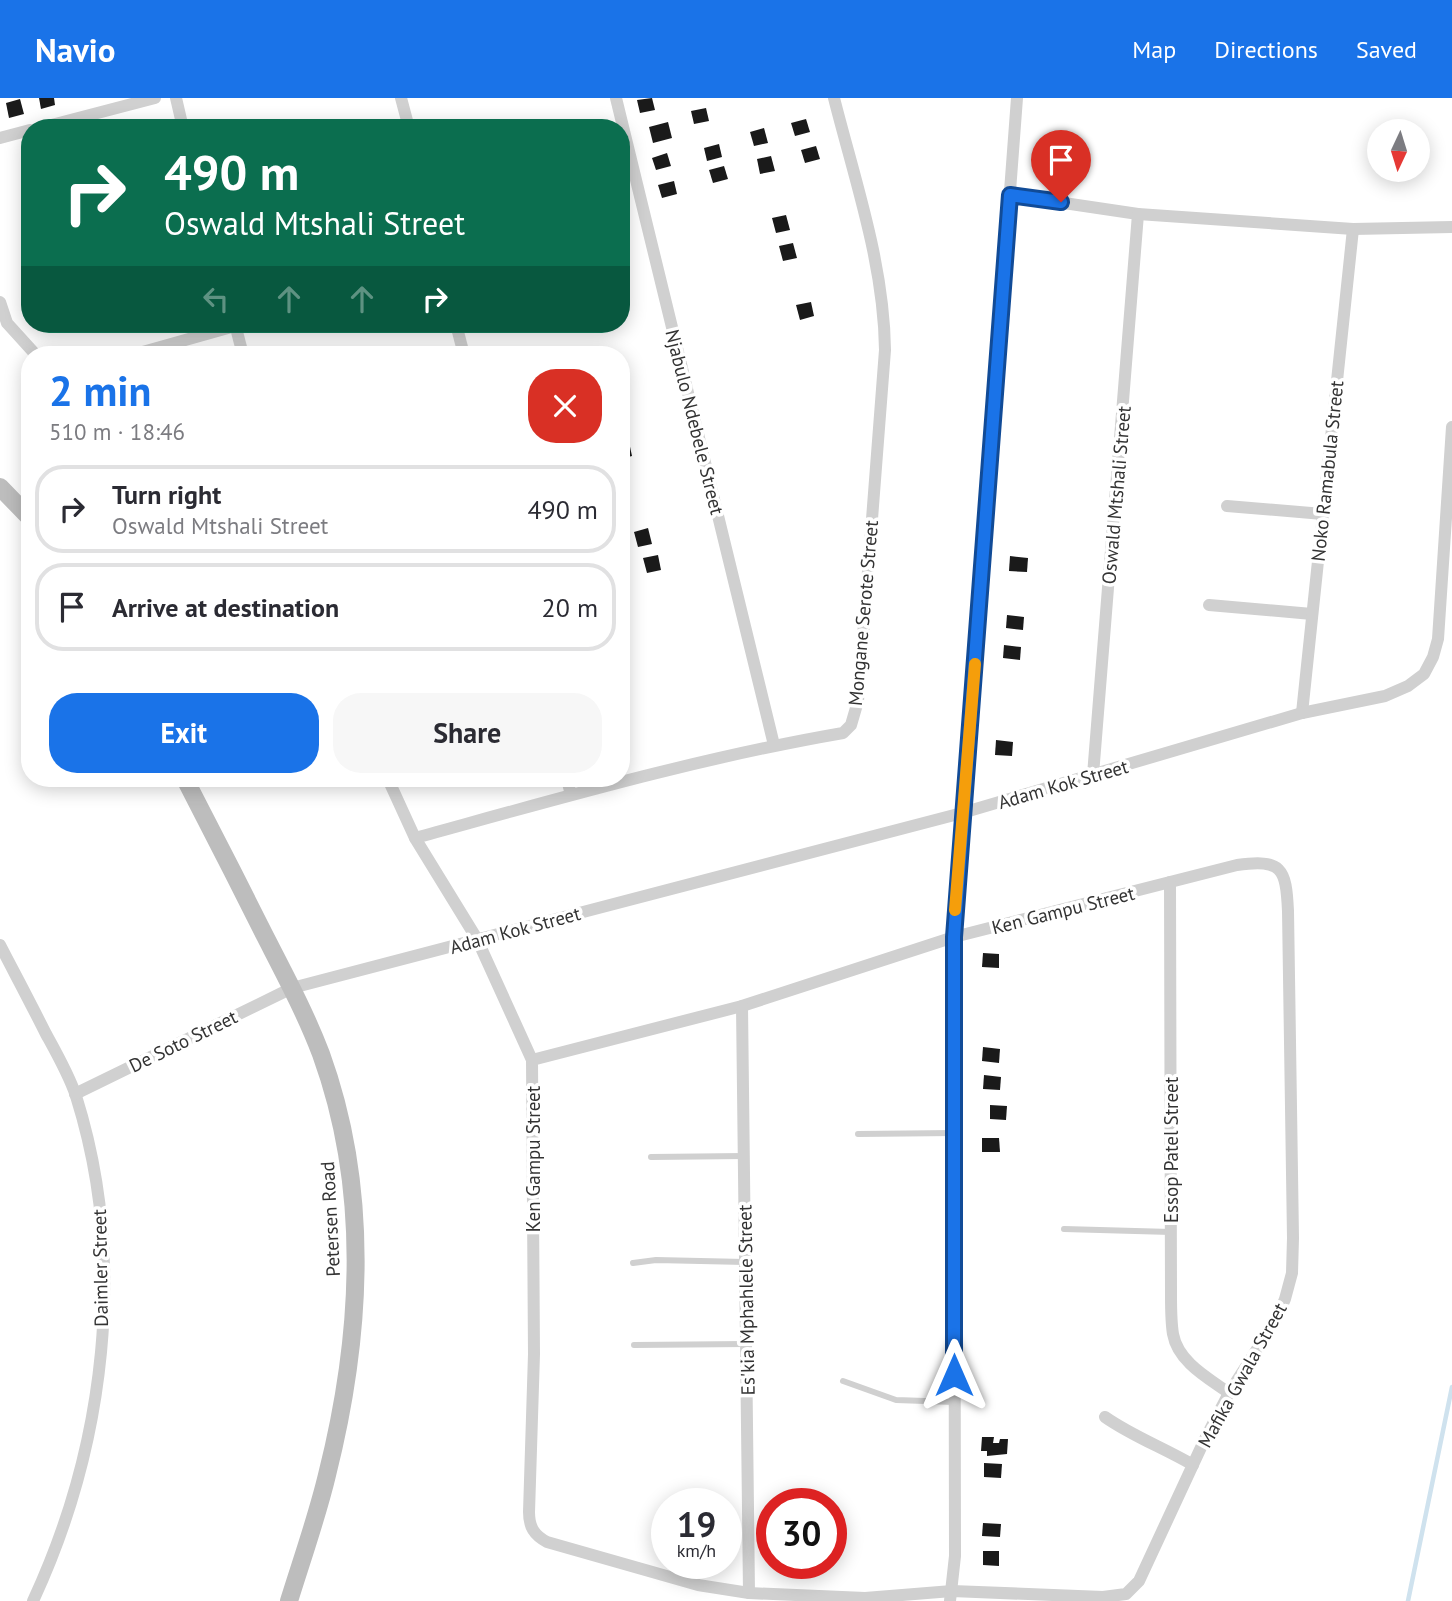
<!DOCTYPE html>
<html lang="en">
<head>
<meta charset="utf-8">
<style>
  body { margin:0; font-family:"PT Sans",sans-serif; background:#f7f7f7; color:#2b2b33; height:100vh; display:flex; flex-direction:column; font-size:26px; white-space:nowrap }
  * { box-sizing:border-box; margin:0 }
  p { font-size:23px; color:#7c7c81 }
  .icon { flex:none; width:38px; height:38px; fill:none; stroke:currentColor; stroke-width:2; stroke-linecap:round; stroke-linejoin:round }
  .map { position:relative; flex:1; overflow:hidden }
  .side { position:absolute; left:21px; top:248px; width:609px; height:441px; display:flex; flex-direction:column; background:#fff; border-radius:28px; box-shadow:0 4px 18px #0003 }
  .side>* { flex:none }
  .hud { position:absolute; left:21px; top:21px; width:609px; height:214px; border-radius:28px; box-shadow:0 4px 18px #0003; background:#0b6e4f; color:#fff; overflow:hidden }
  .needle { width:46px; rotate:184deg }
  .tools { position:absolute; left:1367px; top:21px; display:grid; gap:14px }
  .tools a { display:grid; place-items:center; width:63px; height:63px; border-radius:50%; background:#fff; box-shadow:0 4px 18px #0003; font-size:35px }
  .speed { position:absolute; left:651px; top:1390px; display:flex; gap:14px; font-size:35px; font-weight:700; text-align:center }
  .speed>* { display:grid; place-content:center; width:91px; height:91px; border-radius:50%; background:#fff; box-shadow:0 4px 18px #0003; line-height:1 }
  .speed small { font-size:18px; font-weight:400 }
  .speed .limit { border:10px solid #d22; background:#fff; color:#111 }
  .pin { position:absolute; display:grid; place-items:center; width:60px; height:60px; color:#fff; margin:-72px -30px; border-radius:50% 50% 50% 0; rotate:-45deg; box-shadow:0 0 7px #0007 }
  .pin .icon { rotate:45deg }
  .me { position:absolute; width:77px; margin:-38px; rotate:0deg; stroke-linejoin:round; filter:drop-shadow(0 0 5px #0008) }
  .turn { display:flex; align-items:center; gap:24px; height:147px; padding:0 28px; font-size:32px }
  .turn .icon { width:91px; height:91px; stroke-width:2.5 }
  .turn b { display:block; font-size:49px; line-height:60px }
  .lanes { display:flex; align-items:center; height:66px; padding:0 28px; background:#0003; justify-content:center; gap:35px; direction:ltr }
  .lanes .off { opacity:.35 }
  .round { display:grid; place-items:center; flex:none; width:74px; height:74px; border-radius:28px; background:#f7f7f7 }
  .headline { display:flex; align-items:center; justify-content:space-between; height:119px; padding:0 28px }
  h1 { font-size:42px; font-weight:800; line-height:52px; color:#1a73e8 }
  .action { display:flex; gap:14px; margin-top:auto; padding:14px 28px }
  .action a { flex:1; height:80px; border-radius:28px; background:#1a73e8; color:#fff; font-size:28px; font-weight:800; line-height:80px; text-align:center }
  .action a+a { background:#f7f7f7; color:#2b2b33 }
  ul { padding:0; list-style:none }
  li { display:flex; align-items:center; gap:21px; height:88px; margin:0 14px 10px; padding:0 14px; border:4px solid #e1e1e2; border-radius:28px }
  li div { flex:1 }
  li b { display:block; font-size:26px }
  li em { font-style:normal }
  header { display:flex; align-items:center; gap:42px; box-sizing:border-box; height:98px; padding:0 35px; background:#1a73e8; color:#fff }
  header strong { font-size:33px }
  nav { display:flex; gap:38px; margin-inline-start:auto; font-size:24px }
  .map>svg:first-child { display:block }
</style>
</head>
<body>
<header>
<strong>Navio</strong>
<nav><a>Map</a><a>Directions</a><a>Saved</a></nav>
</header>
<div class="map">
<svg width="1452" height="1503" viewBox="0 0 1452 1503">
  <rect width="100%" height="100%" fill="#fff"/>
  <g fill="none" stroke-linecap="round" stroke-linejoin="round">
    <path stroke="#cfe2ee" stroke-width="4.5" d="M1408 1503 1452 1289"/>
  </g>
  <g fill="#1a1a1a">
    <path d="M39 0H54L55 7 41 11Z"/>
    <path d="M652 0 655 12 640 15 637 2Z"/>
    <path d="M20 1 24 16 9 20 6 5Z"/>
    <path d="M706 10 709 23 694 26 691 13Z"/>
    <path d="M806 21 810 34 795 38 791 25Z"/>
    <path d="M668 24 672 40 653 45 649 29Z"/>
    <path d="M764 30 768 45 754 48 750 34Z"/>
    <path d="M719 46 722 59 707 63 704 50Z"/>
    <path d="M816 48 820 61 805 65 801 52Z"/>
    <path d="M667 55 671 68 656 72 652 60Z"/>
    <path d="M771 58 775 73 760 76 757 61Z"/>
    <path d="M724 68 728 81 713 85 709 72Z"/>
    <path d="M674 83 677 96 662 100 658 87Z"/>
    <path d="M786 117 790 132 776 135 772 120Z"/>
    <path d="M793 145 797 160 783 163 779 148Z"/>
    <path d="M811 204 814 218 800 222 796 207Z"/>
    <path d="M629 344 632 358 621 361V345Z"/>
    <path d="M648 430 652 446 638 449 634 434Z"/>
    <path d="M658 457 661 472 647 475 643 460Z"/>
    <path d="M1010 458 1028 460 1027 474 1009 473Z"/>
    <path d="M1007 517 1024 519 1023 532 1006 530Z"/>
    <path d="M1004 547 1021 549 1020 562 1003 560Z"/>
    <path d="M996 642 1013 644 1012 658 995 657Z"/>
    <path d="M983 855 999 856V870L982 869Z"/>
    <path d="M983 949 1000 951 999 965 982 963Z"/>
    <path d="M984 977 1001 979 1000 992 983 991Z"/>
    <path d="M990 1007 1007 1008 1006 1022 990 1021Z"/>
    <path d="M982 1040H999L1000 1054H982Z"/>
    <path d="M982 1339H994L993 1345H999L1000 1341H1008L1007 1356 987 1358V1353H981Z"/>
    <path d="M984 1365 1002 1366 1001 1380 984 1379Z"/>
    <path d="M983 1425 1001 1426 1000 1439 982 1438Z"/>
    <path d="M983 1453H999V1468L983 1467Z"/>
  </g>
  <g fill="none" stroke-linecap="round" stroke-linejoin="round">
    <g stroke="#d0d0d0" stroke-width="6">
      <path d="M858 1036 954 1035"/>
      <path d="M651 1059 744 1058"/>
      <path d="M1064 1131 1171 1134"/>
      <path d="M633 1165 656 1162 745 1164"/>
      <path d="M634 1247 746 1246"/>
      <path d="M843 1283 896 1302 954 1304"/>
    </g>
    <g stroke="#d0d0d0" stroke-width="12">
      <path d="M176 0 183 30"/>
      <path d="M401 0 409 30"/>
      <path d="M616 0 774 647"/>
      <path d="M40 30 155 0"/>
      <path d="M0 40 30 32"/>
      <path d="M1010 97 1138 116 1093 677"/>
      <path d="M1138 116 1353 131 1452 129"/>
      <path d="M0 204 7 225 36 257"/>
      <path d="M235 226 243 257"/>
      <path d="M456 226 464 257"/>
      <path d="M132 257 235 228"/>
      <path d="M1227 408 1323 416"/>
      <path d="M1209 507 1312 516"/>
      <path d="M1302 615 1353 131"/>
      <path d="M388 681 415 740 477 841 532 962 534 1256 529 1414C529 1429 534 1437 547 1444L698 1487 749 1495 865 1500 952 1493 1103 1499 1126 1496 1139 1483 1204 1343 1229 1295 1277 1220 1285 1201 1292 1175 1293 1140 1288 813C1286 770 1282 761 1237 767L954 839 742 908 532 962"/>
      <path d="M567 681 571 697"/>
      <path d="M415 740C557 701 698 660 843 635L851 627 858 603 885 252C884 166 855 83 834 0"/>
      <path d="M1170 784 1171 1197C1171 1210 1171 1224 1173 1236 1178 1264 1208 1280 1229 1295"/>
      <path d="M0 847C15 876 31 906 46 936 57 956 69 977 76 998 128 1163 105 1348 33 1503"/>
      <path d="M742 908 749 1495"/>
      <path d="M75 996 292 890 962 715 1302 615 1385 598 1408 588 1424 576 1433 559 1438 541 1452 329"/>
      <path d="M1105 1319C1132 1338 1164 1350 1193 1367"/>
      <path d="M950 1503 955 1458 954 839 1017 0"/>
    </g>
    <g stroke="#bdbdbd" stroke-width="18">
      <path d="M0 389 30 420"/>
      <path d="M185 681C212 733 238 784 264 836 284 875 305 914 321 956 370 1091 362 1238 327 1377 317 1419 302 1461 289 1503"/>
    </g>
  </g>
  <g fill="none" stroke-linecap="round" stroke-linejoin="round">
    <defs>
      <path id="route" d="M954 1277V839L1010 97 1061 104"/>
    </defs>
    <use href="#route" stroke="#114b97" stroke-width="18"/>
    <use href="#route" stroke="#1a73e8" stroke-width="12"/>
    <path stroke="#f59e0b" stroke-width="12" d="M955 812 975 566"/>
  </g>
  <g text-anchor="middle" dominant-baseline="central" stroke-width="7" stroke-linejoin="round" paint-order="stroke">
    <g font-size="19" fill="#333" stroke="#fff">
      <text transform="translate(695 324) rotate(76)">Njabulo Ndebele Street</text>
      <text transform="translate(1327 373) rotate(-84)">Noko Ramabula Street</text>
      <text transform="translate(1116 397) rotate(-85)">Oswald Mtshali Street</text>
      <text transform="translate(863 515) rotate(-85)">Mongane Serote Street</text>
      <text transform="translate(1063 686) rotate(-16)">Adam Kok Street</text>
      <text transform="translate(1063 812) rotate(-14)">Ken Gampu Street</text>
      <text transform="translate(515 832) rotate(-15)">Adam Kok Street</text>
      <text transform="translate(183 943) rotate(-26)">De Soto Street</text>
      <text transform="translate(1171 1052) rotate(-90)">Essop Patel Street</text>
      <text transform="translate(533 1061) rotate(-90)">Ken Gampu Street</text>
      <text transform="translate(330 1121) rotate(-93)">Petersen Road</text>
      <text transform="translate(100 1170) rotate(-91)">Daimler Street</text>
      <text transform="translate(746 1202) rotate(-91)">Es'kia Mphahlele Street</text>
      <text transform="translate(1242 1277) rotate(-61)">Mafika Gwala Street</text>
    </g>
  </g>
</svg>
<div class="tools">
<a><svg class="needle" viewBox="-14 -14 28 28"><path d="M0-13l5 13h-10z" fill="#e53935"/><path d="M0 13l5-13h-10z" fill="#7c7c81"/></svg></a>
</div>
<div class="speed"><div>19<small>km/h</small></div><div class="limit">30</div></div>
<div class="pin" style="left:1061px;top:104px;background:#d93025"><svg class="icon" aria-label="arrive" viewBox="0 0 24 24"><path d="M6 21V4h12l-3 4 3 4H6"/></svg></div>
<svg class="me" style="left:954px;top:1277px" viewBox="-20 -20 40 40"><path d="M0-17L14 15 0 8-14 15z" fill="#1a73e8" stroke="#fff" stroke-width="4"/></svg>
<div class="hud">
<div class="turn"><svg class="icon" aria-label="right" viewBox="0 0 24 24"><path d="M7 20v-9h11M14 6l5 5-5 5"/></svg><div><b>490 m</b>Oswald Mtshali Street</div></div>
<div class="lanes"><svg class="icon off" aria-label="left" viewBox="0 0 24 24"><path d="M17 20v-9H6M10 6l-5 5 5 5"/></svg><svg class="icon off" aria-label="ahead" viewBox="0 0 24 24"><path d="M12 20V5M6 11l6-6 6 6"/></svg><svg class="icon off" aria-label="ahead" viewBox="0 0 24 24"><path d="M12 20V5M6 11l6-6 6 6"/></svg><svg class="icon" aria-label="right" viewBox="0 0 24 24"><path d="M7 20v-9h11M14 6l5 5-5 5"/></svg></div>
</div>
<section class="side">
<div class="headline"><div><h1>2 min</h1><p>510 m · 18:46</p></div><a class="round" style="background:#d93025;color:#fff"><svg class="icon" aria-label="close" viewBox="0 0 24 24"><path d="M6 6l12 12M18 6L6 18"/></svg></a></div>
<ul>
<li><svg class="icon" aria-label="right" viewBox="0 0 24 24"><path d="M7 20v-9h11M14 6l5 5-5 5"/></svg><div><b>Turn right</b><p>Oswald Mtshali Street</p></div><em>490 m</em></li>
<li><svg class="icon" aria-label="arrive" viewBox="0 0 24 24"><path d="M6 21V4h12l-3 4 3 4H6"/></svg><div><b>Arrive at destination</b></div><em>20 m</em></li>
</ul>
<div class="action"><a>Exit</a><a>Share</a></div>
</section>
</div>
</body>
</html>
